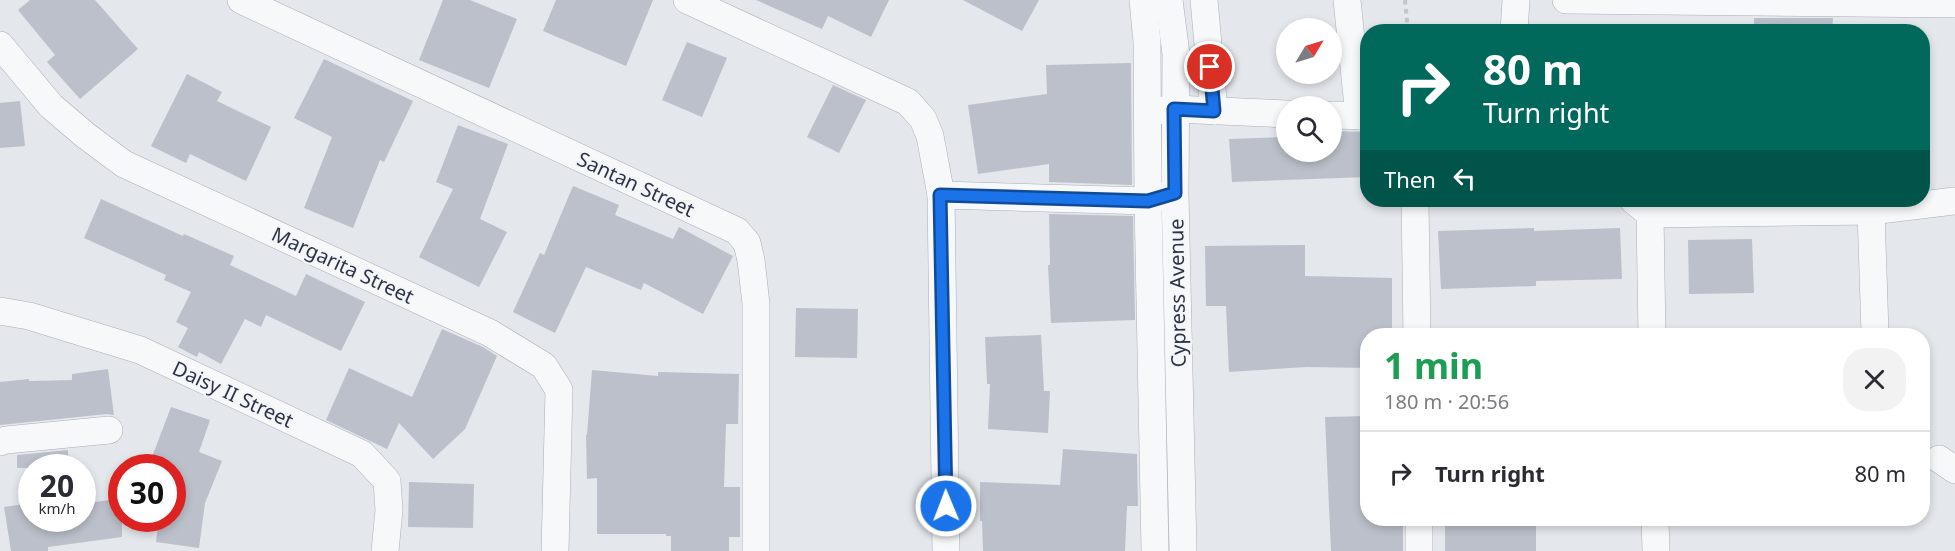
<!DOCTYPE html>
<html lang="en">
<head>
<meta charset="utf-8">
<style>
  body { margin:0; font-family:"Noto Sans",sans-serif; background:#f2f2f3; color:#2b2b33; height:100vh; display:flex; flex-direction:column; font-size:22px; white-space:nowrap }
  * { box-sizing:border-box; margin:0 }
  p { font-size:20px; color:#7c7c81 }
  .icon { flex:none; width:33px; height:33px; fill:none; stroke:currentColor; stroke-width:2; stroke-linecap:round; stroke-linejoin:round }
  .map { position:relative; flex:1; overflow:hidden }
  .side { position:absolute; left:1360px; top:328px; width:570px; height:198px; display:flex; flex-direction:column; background:#fff; border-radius:24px; box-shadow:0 3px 9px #0003 }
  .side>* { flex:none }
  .banner { position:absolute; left:1360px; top:24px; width:570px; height:183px; border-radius:24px; box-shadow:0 3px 9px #0003; background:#00695c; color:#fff; overflow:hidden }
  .needle { width:39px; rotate:52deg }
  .tools { position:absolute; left:1276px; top:18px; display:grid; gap:12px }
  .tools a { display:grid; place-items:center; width:66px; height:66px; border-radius:50%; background:#fff; box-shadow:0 3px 9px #0003; font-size:30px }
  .speed { position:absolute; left:18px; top:454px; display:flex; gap:12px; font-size:30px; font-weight:700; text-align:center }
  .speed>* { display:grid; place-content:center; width:78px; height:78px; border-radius:50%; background:#fff; box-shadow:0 3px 9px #0003; line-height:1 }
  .speed small { font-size:15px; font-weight:400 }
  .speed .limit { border:9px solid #d22; background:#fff; color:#111 }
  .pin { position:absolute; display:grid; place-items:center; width:51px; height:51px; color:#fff; margin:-26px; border:3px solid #fff; border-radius:50%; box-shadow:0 2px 6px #0007 }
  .me { position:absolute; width:66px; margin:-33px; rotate:359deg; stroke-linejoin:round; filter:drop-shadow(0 0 4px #0008) }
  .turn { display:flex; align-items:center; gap:21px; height:126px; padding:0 24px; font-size:27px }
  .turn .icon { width:78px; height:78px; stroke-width:2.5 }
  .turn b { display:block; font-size:42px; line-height:51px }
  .then { display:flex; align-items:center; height:57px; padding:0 24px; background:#0003; gap:12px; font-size:22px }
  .round { display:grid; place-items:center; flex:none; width:63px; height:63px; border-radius:24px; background:#f2f2f3 }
  .head { display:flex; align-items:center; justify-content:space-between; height:102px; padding:0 24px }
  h1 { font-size:36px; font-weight:700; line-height:45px; color:#1e9e55 }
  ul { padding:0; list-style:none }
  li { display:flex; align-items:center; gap:18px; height:84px; padding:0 24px; border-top:2px solid #e1e1e2 }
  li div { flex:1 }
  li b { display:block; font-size:22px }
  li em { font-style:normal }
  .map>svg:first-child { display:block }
</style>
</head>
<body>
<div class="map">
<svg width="1955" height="551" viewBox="0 0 1955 551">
  <rect width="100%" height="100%" fill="#e4e7ec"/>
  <g fill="#bbc0ca">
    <path d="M30 0H95L138 49 80 99 47 62 55 55 18 10Z"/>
    <path d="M443 0H470L517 19 489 88 419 60Z"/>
    <path d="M556 0H653L626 66 543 31Z"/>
    <path d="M756 0H889L871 37 828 16 822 29Z"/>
    <path d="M963 0H1039L1022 31Z"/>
    <path d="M1754 18H1833L1832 32H1754Z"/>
    <path d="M687 42 727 58 702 117 662 100Z"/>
    <path d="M324 59 413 101 384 162 380 160 353 228 304 208 332 137 294 118Z"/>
    <path d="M1131 63 1132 185 1049 182V164L978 174 968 105 1047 94 1046 65Z"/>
    <path d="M187 74 222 92 217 101 271 127 246 181 190 154 186 163 151 146Z"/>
    <path d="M833 85 866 100 839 153 807 137Z"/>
    <path d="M20 101 25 146 0 148V103Z"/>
    <path d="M458 125 508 144 480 219 507 232 479 287 419 257 453 189 436 182Z"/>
    <path d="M1332 131 1368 132V177L1232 182 1229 139 1287 137V152H1332Z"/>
    <path d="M573 186 619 205 615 215 673 239 679 227 733 256 703 314 644 283 641 290 586 267 555 333 513 312 540 253 544 255Z"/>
    <path d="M101 199 183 236 184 234 234 256 230 265 296 296 306 274 365 302 341 351 266 315 261 327 245 319 221 364 199 352 197 357 178 347 188 328 176 322 191 292 164 280 166 275 84 238Z"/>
    <path d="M1049 214 1133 216 1135 320 1051 323 1048 265H1050Z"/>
    <path d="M1534 228V231L1620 228 1622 279 1536 281V286L1441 289 1438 231Z"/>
    <path d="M1752 239 1754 293 1689 294 1688 240Z"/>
    <path d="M1305 245V276L1392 278V336H1368V368L1307 367 1229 372 1226 306H1206L1205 246Z"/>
    <path d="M796 308 858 309 857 358 795 357Z"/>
    <path d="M442 329 483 347 497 356 465 429 433 459 399 423 387 449 326 420 349 368 412 397Z"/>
    <path d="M1041 335 1044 391H1050L1048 433 988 429 990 384H987L985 337Z"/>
    <path d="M108 369 114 415 107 414 0 425V382L29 379V381L72 380V374Z"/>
    <path d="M592 370 658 376V372L739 374 738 424H726L724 487H740V537H729V551H671V536H666V534H597V478L587 479 586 435H587Z"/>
    <path d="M171 407 210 420 199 452 222 461 205 503 199 548 156 542 159 519H172V465L152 457Z"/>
    <path d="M1368 416V519H1403V551H1331L1325 417Z"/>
    <path d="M1063 449 1137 454 1138 506H1127L1125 551H983L982 521H980V482L1060 485Z"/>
    <path d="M68 450V468H17V455Z"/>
    <path d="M409 482 474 484 473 528 408 527Z"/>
    <path d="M122 498V537L48 547V551H11L4 507 32 503V519H82V504Z"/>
    <rect x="1445" y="519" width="91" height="32"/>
  </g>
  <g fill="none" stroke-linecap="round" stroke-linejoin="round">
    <defs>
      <g id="minor">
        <path d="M241 0 737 231 747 243 751 260 756 304V551"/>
        <path d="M687 0 908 102 923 119 930 136 941 195 946 551"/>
        <path d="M1143 0 1147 42 1148 201 1155 551"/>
        <path d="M1169 0 1176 54 1175 193 1183 551"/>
        <path d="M1204 0 1214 111"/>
        <path d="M1347 0 1359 116"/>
        <path d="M1566 0 1955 4"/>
        <path d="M1514 32 1516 0"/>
        <path d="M0 45 51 106 85 135 124 164 490 333 544 366 559 390 555 551"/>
        <path d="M1155 111 1174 109 1287 114"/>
        <path d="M1332 115 1368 116"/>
        <path d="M941 195 1148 201 1164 196"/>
        <path d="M1415 200 1417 336"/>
        <path d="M1633 200 1650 214 1871 211 1955 201"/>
        <path d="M1871 211 1875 333 1873 336"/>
        <path d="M1650 214 1652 336"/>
        <path d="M0 311 29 316 140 350 362 454 387 481 389 510 385 551"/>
        <path d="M0 442 6 440 109 430"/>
        <path d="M1939 459 1955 470"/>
        <path d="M1419 519V551"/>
        <path d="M1655 519 1656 551"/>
      </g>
    </defs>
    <use href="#minor" stroke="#a9aeb7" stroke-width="28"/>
    <path stroke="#c2c5cb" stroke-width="4" stroke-dasharray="4.5 4.5" stroke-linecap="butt" d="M1405 0 1408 32"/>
    <use href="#minor" stroke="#f7f8fa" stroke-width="27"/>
  </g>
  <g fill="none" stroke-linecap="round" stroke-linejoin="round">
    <defs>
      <path id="route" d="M946 506 940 195 1148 201 1175 193 1174 109 1214 111 1210 67"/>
    </defs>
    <use href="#route" stroke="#114b97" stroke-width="15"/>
    <use href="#route" stroke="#1a73e8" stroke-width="10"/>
  </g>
  <g text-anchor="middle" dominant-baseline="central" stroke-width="4.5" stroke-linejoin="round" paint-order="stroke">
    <g font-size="20" fill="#2b3445" stroke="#f4f6f9">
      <text transform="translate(636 184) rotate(25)">Santan Street</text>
      <text transform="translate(343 265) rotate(25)">Margarita Street</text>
      <text transform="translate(1177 293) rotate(-91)">Cypress Avenue</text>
      <text transform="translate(233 394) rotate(25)">Daisy II Street</text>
    </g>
  </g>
</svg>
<div class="tools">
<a><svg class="needle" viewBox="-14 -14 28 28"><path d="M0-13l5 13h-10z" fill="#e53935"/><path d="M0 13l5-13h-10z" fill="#7c7c81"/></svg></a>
<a><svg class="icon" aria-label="search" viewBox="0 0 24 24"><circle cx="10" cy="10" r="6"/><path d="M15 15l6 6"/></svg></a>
</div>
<div class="speed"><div>20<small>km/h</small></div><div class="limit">30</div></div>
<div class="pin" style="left:1210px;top:67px;background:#d93025"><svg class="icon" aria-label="arrive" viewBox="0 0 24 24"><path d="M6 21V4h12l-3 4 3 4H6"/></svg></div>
<svg class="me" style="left:946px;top:506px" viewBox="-20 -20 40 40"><circle r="17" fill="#1a73e8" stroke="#fff" stroke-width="3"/><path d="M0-11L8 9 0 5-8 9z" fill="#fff"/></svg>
<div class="banner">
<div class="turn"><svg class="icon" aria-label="right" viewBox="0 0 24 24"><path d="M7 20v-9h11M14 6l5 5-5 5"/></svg><div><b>80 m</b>Turn right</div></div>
<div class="then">Then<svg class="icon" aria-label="left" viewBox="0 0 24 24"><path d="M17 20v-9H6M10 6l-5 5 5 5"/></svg></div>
</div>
<section class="side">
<div class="head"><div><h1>1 min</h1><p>180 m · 20:56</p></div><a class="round"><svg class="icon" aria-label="close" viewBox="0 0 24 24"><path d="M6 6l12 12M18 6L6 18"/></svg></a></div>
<ul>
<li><svg class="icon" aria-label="right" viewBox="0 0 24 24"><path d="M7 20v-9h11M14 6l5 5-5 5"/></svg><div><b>Turn right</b></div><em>80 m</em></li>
</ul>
</section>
</div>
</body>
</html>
